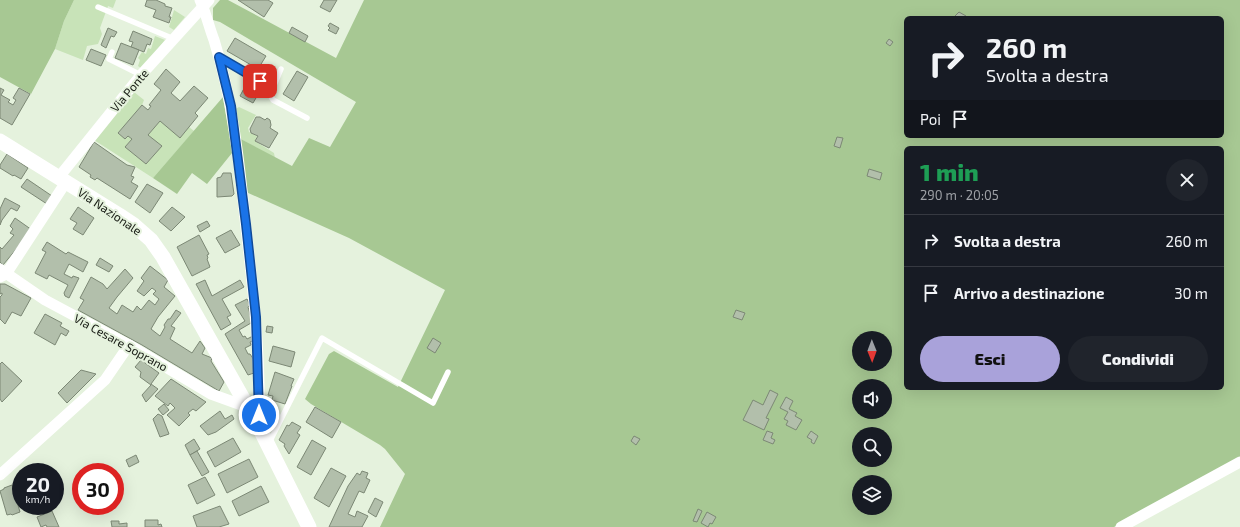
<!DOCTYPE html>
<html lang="it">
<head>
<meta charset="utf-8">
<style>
  body { margin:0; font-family:"Exo 2",sans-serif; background:#20242c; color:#f1f3f6; height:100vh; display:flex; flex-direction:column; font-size:15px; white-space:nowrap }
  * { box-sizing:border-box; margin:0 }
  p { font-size:13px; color:#9ea1a6 }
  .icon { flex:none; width:22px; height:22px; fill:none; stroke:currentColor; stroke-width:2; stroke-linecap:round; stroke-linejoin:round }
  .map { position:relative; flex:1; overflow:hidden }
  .panel { position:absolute; left:904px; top:146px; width:320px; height:244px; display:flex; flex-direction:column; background:#171b24; border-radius:6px; box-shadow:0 4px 16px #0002 }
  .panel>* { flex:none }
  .top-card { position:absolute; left:904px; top:16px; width:320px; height:122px; border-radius:6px; box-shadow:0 4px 16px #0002; background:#171b24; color:#f1f3f6; overflow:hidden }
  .needle { width:26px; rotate:179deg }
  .tools { position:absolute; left:852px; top:331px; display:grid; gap:8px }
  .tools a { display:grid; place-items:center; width:40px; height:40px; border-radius:50%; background:#171b24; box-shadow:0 4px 16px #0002; font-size:20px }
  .speed { position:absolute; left:12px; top:463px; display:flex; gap:8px; font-size:20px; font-weight:700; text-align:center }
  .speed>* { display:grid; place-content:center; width:52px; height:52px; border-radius:50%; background:#171b24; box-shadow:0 4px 16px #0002; line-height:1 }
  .speed small { font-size:10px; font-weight:400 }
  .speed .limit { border:6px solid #d22; background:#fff; color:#111 }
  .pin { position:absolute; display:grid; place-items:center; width:34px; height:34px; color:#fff; margin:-17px; border-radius:8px; box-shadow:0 2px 6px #0006 }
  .me { position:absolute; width:44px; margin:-22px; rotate:0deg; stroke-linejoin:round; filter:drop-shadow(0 0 3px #0008) }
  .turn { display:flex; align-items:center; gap:14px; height:84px; padding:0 16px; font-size:18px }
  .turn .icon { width:52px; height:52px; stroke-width:2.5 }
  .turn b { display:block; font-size:28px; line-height:34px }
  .then { display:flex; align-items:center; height:38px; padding:0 16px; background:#0003; gap:8px; font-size:15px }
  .round { display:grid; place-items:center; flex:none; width:42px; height:42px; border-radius:21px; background:#20242c }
  .head { display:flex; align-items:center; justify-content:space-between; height:68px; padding:0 16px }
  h1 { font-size:24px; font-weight:800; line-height:30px; color:#1e9e55 }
  .cta { display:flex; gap:8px; margin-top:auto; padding:8px 16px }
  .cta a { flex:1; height:46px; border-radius:24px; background:#a9a2da; color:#111; font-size:16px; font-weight:800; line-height:46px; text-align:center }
  .cta a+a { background:#20242c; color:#f1f3f6 }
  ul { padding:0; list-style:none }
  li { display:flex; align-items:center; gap:12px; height:52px; padding:0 16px; border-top:1px solid #363941 }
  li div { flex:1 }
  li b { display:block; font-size:15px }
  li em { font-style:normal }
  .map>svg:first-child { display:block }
</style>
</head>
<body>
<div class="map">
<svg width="1240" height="527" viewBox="0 0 1240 527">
  <rect width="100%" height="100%" fill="#e5f2dd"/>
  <g fill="#c8e3b8">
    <path d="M74 0H116L113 8 108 6 100 28 102 34 98 44 87 46 83 60 55 49 64 21Z"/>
    <path d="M174 10 185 17 174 30 169 27Z"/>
    <path d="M155 36 165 40 142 69 138 66 140 60 138 58 142 52 146 54 148 48 151 49Z"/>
    <path d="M134 92 144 100 142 105 118 133 125 139 128 136 132 139 125 147 146 164 161 147 148 135 160 121 189 127 194 131 153 178 94 140Z"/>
    <path d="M239 107 256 115 248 128 249 132 257 136 255 141 274 153 275 158 239 138 234 110Z"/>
  </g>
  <g fill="#a7c893" fill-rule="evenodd">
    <path d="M0 0H74L64 21 55 49 31 94 0 77Z"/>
    <path d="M220 0H228L336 58 364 0H1240V458L1114 527H380L405 474 385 449 380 445 311 404 305 399 329 354 334 351 398 387 445 290 349 238 246 192 239 138 292 166 309 138 330 147 356 102 220 22 213 20V8ZM906 18H1222V136H906ZM906 148H1222V388H906ZM859 338H885V364H859ZM859 386H885V412H859ZM859 434H885V460H859ZM859 482H885V508H859Z"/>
    <path d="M223 97 232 153 207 184 192 173 177 194 153 178Z"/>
  </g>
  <g fill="#b2bfab" stroke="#7c8875">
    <path d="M147 0H156L165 4V6L172 8 169 17H171L169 23 153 17 156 10 145 6Z"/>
    <path d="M238 0H268L273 3 264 17Z"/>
    <path d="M324 0H337L330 12 320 7Z"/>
    <path d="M959 12 966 16 964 18H958L955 16Z"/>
    <path d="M330 23 339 28 336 34 328 30 330 28 328 26Z"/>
    <path d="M292 27 308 36 305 42 289 33Z"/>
    <path d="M108 28 117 32 114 37 111 36 106 48 101 45Z"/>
    <path d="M133 31 152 39 150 45 147 44 144 52 131 47 133 42 129 41Z"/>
    <path d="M235 38 266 56 258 69 227 51Z"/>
    <path d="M889 39 893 42 890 46 886 43Z"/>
    <path d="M121 43 139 50 133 65 115 58Z"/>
    <path d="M91 49 106 55 101 66 86 60Z"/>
    <path d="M166 69 180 82 171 93 180 101 194 86 208 98 195 113 198 116 180 138 160 121 148 135 162 146 146 164 125 147 132 139 128 136 125 139 118 133 142 105 148 110 151 106 149 105 161 90 154 84Z"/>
    <path d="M297 71 308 77 294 101 283 94Z"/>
    <path d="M249 79 263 86 253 103 240 96Z"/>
    <path d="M0 88 4 90 1 95 10 100 8 102 13 105 16 100 13 98 19 88 30 94 12 125 0 118Z"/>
    <path d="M256 117H260L265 120 267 118 270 120 271 125 270 128 278 133 269 148 255 141 258 136 251 133 250 129Z"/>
    <path d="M837 137 843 138 840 148 834 146Z"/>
    <path d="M94 142 127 165 135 167 131 176 134 177 131 182 138 186 130 199 97 178 95 180 90 177 91 175 79 167Z"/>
    <path d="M7 154 28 168 21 179 14 175 13 176 0 168V165Z"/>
    <path d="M869 169 882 173 880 180 867 176Z"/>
    <path d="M223 173H231L234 194 232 196 217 197V178L221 177Z"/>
    <path d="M27 179 52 196 47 204 21 187Z"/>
    <path d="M147 184 163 193 150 213 135 202Z"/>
    <path d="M5 198 20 206 17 211 11 208 2 220 0 225V209Z"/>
    <path d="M78 207 94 218 83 235 73 229 77 223 70 219Z"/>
    <path d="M172 207 185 217 171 231 159 221Z"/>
    <path d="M15 218 32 230 3 265 0 262V247L2 249 14 235 10 233 13 229 10 226Z"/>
    <path d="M207 221 210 226 200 232 197 226Z"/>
    <path d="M231 230 240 245 225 253 216 238Z"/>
    <path d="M199 235 209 254 207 255 208 258 207 259 210 267 192 276 177 247Z"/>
    <path d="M47 242 66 254 68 252 88 262 83 272 69 264 64 274 72 278 73 276 79 278 69 298 65 296 64 293 68 285 49 275 47 279 35 273 46 252 42 250Z"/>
    <path d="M100 258 113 266 109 272 96 265Z"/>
    <path d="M150 266 168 280 164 287 175 296 158 317 151 329 160 336 165 327 164 325 168 319H170L176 310 181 313 171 326 175 328 170 339 192 353 200 341 205 348 202 354 212 358 211 361 224 382 219 391 142 345 78 310 84 300 80 298 91 277 103 284 107 289 125 269 133 278 117 297 109 308 117 314 122 305 133 312 137 306 141 310 149 300 155 305 159 299 153 294 156 291 152 288 144 296 137 291 144 281 141 278Z"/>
    <path d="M205 280 212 296 240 280 244 287 222 299 231 315 227 317 231 324 221 330 196 284Z"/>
    <path d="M0 284H5L31 298 21 316 12 312 5 324 0 319V297L2 295V293L0 294Z"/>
    <path d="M247 299 250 305 248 307 251 317V323L239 330 243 337 245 336 247 339 255 335V340L250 342 251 345 245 348 248 354H250L254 360 257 372 248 375 225 334 245 321 235 305Z"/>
    <path d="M736 310 745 313 742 320 733 317Z"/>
    <path d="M45 314 62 323 60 326 69 331 66 336 61 333 55 345 34 333Z"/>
    <path d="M267 326 273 327 272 333 266 332Z"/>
    <path d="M433 338 441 343 435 353 427 348Z"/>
    <path d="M273 346 295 352 291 367 269 361Z"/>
    <path d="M141 360 159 373 151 384 158 389 146 402 142 395 151 385 140 377 141 372 135 367Z"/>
    <path d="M2 362 22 381 2 402 0 399V364Z"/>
    <path d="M81 370 96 374 67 403 58 393Z"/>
    <path d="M275 372 294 379 291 386H292L285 404 272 400 273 396 268 395Z"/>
    <path d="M171 379 206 402 196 411 193 409 188 413 190 415 179 426 167 415 175 408 170 403 168 406 155 396Z"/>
    <path d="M770 390 778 394 766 418 769 419 764 430 743 420 753 400 763 405Z"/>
    <path d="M786 397 793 401 789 409 797 413 795 416 802 420 796 430 786 425 788 421 784 419 788 412 780 408Z"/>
    <path d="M164 404 169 410 163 415 158 409Z"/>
    <path d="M315 407 341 422 332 438 306 422Z"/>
    <path d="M220 411 225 419 232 415 234 419 216 432 208 435 200 426Z"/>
    <path d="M158 414 162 416 169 434 160 437 153 419Z"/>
    <path d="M292 422 301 427 297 433 300 435 289 454 284 446 285 444 279 440 287 425 289 426Z"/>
    <path d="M767 431 773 433 771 438 775 440 773 444 763 440Z"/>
    <path d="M811 431 818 436 814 444 811 442 812 440 807 437Z"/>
    <path d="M634 436 640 439 636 445 631 441Z"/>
    <path d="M233 438 241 452 215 467 207 452Z"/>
    <path d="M194 439 200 449 190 455 185 445Z"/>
    <path d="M312 440 326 448 311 475 297 467Z"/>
    <path d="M197 451 209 472 202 476 190 455Z"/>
    <path d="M136 455 139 462 129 467 126 460Z"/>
    <path d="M249 459 258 477 227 493 218 474Z"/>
    <path d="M331 468 346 476 329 507 314 498Z"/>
    <path d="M362 471 368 473 366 478 370 480 364 493 359 491 348 514 355 517 357 511 368 516 362 527H329L348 486 357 473 360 475Z"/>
    <path d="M205 477 215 495 197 504 188 485Z"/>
    <path d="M12 485 20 512 12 515 11 514 7 515 0 491 4 489V488Z"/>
    <path d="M261 486 269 502 239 516 232 501Z"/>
    <path d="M375 498 383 502 376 517 368 512Z"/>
    <path d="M220 506 229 524 219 527H197L193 516Z"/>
    <path d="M698 509 702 511 697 522 693 521Z"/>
    <path d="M52 511 59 527H47L46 525 41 527 37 517Z"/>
    <path d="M707 512 716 517 712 524 710 523 708 527 701 523Z"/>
    <path d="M145 520H158V525L161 524 162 527H145Z"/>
    <path d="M111 521H119V524L127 523V527H112Z"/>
  </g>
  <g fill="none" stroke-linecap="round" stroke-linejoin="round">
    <g stroke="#fff" stroke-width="5.5">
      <path d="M98 7 174 39"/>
      <path d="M112 52 109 59 141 75"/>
      <path d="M219 57 273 89"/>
      <path d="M281 69 270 95 273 100 307 118"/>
      <path d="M269 443 322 338 433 403 448 372"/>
    </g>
    <g stroke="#fff" stroke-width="11">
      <path d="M200 0C206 13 209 27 214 40 232 98 239 158 245 219 253 288 261 357 259 427"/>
      <path d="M59 177 141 75 209 0"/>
      <path d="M0 269 45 300 129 345 211 394 247 407"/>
      <path d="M0 277 6 274 66 182"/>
      <path d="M0 475 105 380 129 345"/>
      <path d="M1121 527 1240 462"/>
    </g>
    <path stroke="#fff" stroke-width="15" d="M0 141 119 215 134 225 151 240 163 257 259 427 309 527"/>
  </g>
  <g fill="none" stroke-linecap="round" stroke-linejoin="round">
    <defs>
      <path id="route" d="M259 415 256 317 246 224 231 106 219 57 260 81"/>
    </defs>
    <use href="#route" stroke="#114b97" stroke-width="10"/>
    <use href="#route" stroke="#1a73e8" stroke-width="7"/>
  </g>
  <g text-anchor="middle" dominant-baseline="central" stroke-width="4" stroke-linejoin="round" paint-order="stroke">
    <g font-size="12" fill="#171b14" stroke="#e5f2dd">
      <text transform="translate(129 90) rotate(-50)">Via Ponte</text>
      <text transform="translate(110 211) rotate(34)">Via Nazionale</text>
      <text transform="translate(121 342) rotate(29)">Via Cesare Soprano</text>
    </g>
  </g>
</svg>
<div class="tools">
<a><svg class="needle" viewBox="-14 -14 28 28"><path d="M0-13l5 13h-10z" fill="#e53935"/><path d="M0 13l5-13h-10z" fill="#9ea1a6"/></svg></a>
<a><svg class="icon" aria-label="sound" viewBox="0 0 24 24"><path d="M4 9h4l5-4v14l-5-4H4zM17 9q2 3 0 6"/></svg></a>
<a><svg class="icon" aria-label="search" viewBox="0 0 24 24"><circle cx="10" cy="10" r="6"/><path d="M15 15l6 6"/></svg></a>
<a><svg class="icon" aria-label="layers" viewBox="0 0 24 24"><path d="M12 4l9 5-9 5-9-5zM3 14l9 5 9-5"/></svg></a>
</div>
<div class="speed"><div>20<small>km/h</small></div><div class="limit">30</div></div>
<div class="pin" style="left:260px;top:81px;background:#d93025"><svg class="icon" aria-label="arrive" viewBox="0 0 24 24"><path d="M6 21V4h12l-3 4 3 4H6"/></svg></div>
<svg class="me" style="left:259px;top:415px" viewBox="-20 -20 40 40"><circle r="17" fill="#1a73e8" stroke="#fff" stroke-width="3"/><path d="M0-11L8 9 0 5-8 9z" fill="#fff"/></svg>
<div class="top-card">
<div class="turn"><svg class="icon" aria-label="right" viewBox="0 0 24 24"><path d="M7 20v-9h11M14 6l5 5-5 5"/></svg><div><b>260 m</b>Svolta a destra</div></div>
<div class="then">Poi<svg class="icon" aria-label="arrive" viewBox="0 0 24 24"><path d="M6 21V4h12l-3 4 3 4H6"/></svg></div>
</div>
<section class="panel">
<div class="head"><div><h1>1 min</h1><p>290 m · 20:05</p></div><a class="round"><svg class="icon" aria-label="close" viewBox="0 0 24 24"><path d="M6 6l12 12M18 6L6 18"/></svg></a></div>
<ul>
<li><svg class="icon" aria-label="right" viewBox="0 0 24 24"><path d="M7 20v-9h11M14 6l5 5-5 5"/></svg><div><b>Svolta a destra</b></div><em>260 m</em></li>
<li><svg class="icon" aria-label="arrive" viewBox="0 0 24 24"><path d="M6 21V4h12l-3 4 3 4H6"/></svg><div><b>Arrivo a destinazione</b></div><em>30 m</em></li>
</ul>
<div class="cta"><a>Esci</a><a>Condividi</a></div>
</section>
</div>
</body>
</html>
